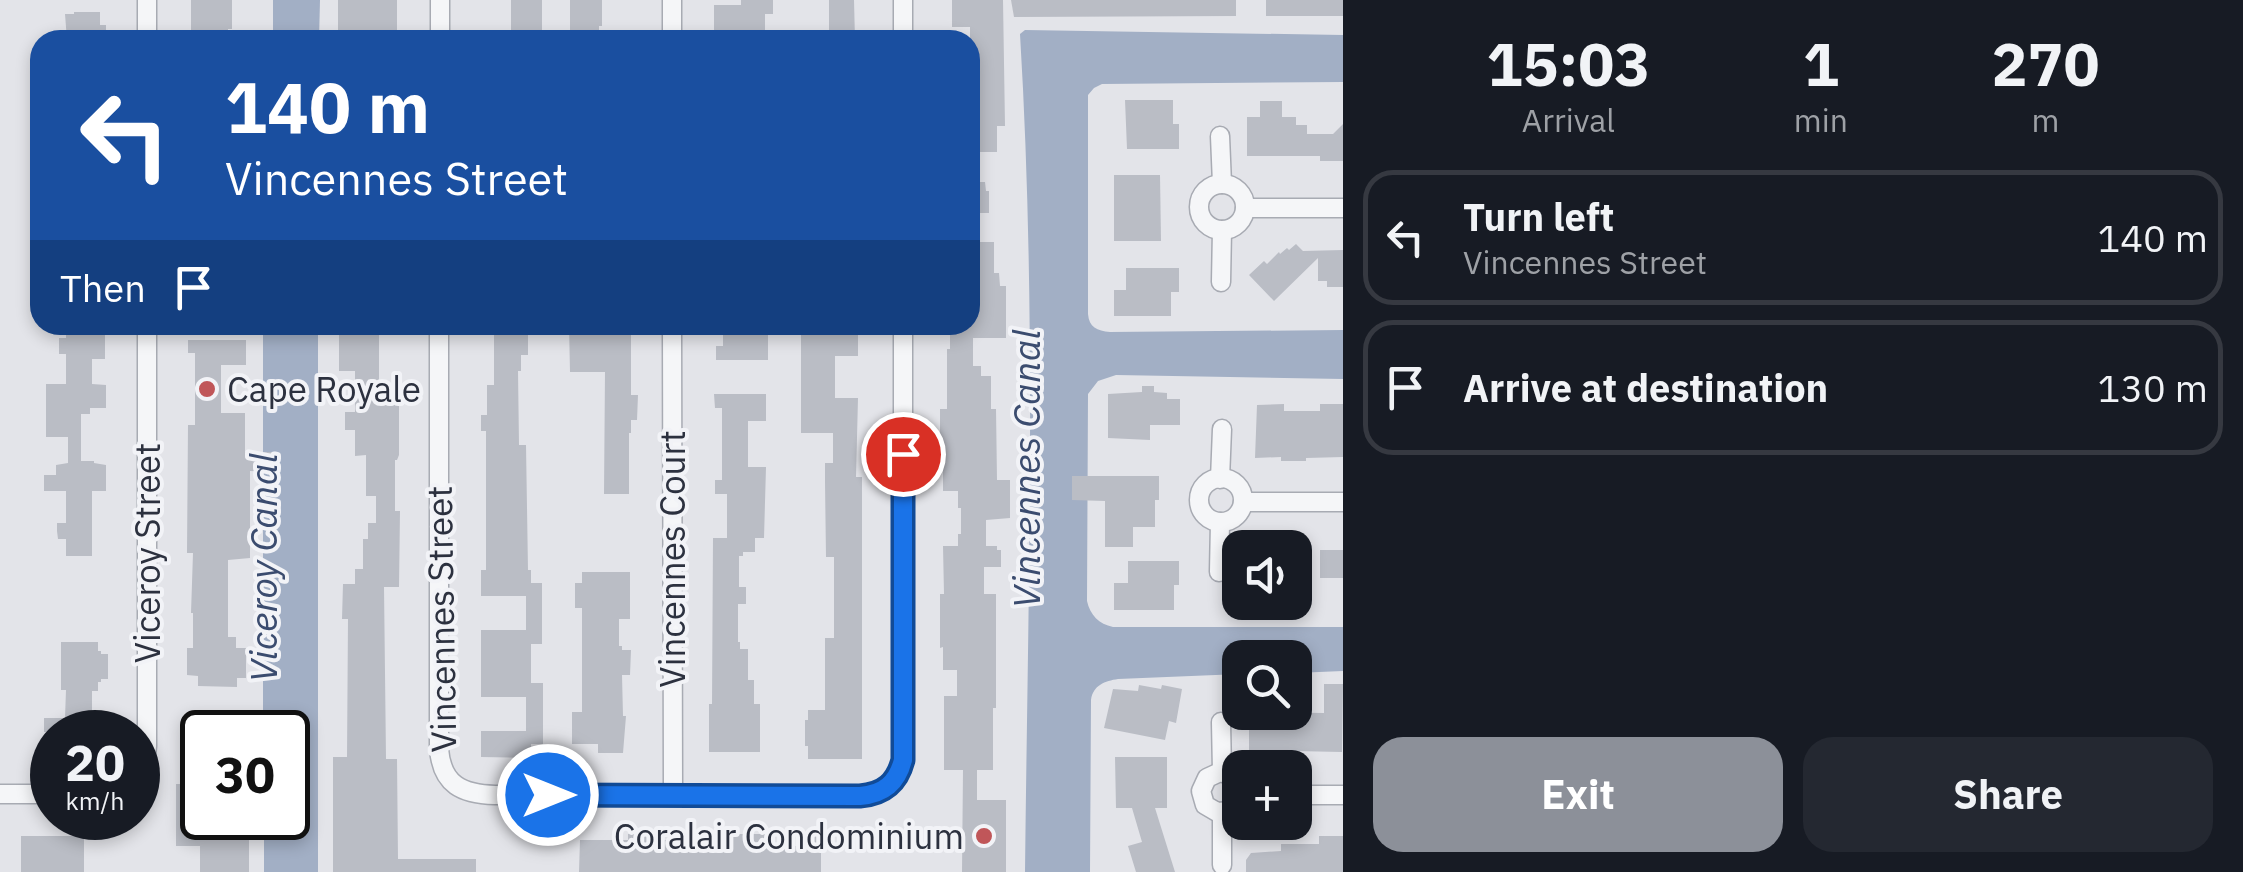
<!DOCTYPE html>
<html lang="en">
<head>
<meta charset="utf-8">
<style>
  body { margin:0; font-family:"IBM Plex Sans",sans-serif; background:#242831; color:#f1f3f6; height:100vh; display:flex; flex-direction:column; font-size:38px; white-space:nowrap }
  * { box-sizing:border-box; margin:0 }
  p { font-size:32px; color:#9ea1a6 }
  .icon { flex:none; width:55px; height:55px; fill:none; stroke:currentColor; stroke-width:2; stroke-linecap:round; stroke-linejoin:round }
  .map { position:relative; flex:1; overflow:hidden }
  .drawer { display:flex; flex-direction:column; background:#171b24; width:900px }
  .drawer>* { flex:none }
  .banner { position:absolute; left:30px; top:30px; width:950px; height:305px; border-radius:30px; box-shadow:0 5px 15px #0003; background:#1a4fa0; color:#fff; overflow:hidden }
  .controls { position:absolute; left:1222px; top:530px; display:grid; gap:20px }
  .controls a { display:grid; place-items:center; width:90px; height:90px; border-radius:20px; background:#171b24; box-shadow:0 5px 15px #0003; font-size:50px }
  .speed { position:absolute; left:30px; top:710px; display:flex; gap:20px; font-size:50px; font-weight:700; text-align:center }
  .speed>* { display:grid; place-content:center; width:130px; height:130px; border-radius:50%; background:#171b24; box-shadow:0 5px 15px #0003; line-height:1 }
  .speed small { font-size:25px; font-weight:400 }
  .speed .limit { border:5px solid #111; border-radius:15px; background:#fff; color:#111 }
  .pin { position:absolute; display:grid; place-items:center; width:85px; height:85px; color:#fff; margin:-42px; border:5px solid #fff; border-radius:50%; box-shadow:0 2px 10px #0007 }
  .me { position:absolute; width:110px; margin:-55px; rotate:90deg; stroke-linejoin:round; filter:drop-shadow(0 0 8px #0008) }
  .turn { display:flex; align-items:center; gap:35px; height:210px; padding:0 30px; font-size:45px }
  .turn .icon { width:130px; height:130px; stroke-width:2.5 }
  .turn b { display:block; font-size:70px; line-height:85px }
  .then { display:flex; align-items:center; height:95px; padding:0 30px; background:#0003; gap:20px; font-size:38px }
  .eta { display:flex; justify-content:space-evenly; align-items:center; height:170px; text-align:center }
  .eta b { font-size:60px; font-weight:700; line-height:70px }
  .cta { display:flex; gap:20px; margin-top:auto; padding:20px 30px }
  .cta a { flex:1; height:115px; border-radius:30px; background:#8c9099; color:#fff; font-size:40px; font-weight:700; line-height:115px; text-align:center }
  .cta a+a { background:#242831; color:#f1f3f6 }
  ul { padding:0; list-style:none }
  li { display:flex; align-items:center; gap:30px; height:135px; margin:0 20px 15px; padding:0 10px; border:5px solid #363941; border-radius:30px }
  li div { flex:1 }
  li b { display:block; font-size:38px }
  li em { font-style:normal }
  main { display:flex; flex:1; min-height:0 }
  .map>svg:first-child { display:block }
</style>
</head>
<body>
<main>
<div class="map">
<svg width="1343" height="872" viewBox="0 0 1343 872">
  <rect width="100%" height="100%" fill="#e3e4e9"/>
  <g fill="#a2afc5">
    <path d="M273 0H320L319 40H273Z"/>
    <path d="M1025 30 1343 35V82L1102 84 1094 88 1088 95V314C1089 327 1097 331 1110 332L1343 330V379L1116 375 1098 381 1088 394 1087 601C1090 615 1099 624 1113 627H1343V671L1295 673V658H1240V674L1118 679C1105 681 1093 685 1091 700L1090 872H1025C1028 593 1037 313 1020 34Z"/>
    <path d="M263 325H318V872H264V818H288V732H263Z"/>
  </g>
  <g fill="#babdc5">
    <path d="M191 0H232V29H228V40H191Z"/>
    <path d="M338 0H397V31H378V40H338Z"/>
    <rect x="511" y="0" width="31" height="40"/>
    <path d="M570 0H602V26H599V40H570Z"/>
    <path d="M741 0H773V14H765V30H714V5H741Z"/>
    <path d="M829 0H854L855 40H829Z"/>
    <path d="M952 0H1003L1005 126H997V152H970V27H952Z"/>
    <path d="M1011 0H1236V16L1014 17Z"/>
    <rect x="1266" y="0" width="77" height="16"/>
    <path d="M74 12H100V25H106V40H67L65 14H74Z"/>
    <path d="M1125 100H1173V124H1179V149H1127Z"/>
    <path d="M1260 101H1282V117H1296V125H1307V134H1333L1343 124V161H1320V156H1247V117H1260Z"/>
    <path d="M1114 175H1160L1161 241H1114Z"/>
    <path d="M970 182H985L986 191H989V213H970Z"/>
    <path d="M970 242H994V273H999L1000 286H1006V338H973V366H981V376H991V409H996L997 480H1010V518L986 520V546H997V550H1001V567H984V594H996V708H993V770H977V800H1006V872H962L963 770H944V696H957V670H943V647L940 648V594H944L943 546H958V534H961V508H958V491H943V462H940V409H947V349H950V325H970Z"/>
    <path d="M1296 244 1303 251 1343 250V287H1327V281H1318V258L1274 301 1249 275 1264 261 1267 264 1279 252 1280 254 1287 248 1289 250Z"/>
    <path d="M1126 268H1179V292H1171V316H1114V290H1126Z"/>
    <path d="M66 325H92V334H105V359H92V384L106 385V408H90V414H81V461H94V463L106 465V491H92V556H66V539H58L57 531V523H66V491H44V475H56V465L68 463V437H46V384H66V354H59V338H66Z"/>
    <path d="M355 325H379V387H399V455L397 460H395V511H400L399 587H384L386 759H397L398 859H476V872H333V757H347L348 619H342L343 584H355V569H363V539H368V523H376V496H366V455L355 456V430H345V412H355V371H339V327H355Z"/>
    <path d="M494 325H528V355H521V371H518L519 445H526L528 570H531V583H542V644H531V683H543V744H531V758L481 757V731H526V697H481V630H526V596H481V570H486V431H481V415H487V385H494Z"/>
    <path d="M569 325H631V395H638L637 420H631V433H629V494H604L605 372H570Z"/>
    <path d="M723 325H749V333H768V360H716V346H723Z"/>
    <path d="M801 325H858V356H835V398H858L856 477H862V759H808V746H805V720H808V710H825V638H834V557H826L825 482V463H833V433H801Z"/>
    <path d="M188 340H246V365H221V413H245V452H277V472L250 471V558L228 560V637H236V648H246V678H237V687L198 686V676L187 675V648H193V613H191L193 553H187L188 425H195V353H188Z"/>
    <path d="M1142 386H1154V392L1167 393V399H1180V425H1150V440L1108 438V394L1142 392Z"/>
    <path d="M714 394H766V421H748V467H766L764 538H755V552H743V556H739V587H746V604H738V642H740V649H748V680H754V704H760V752H709V704H712L713 538H727V494H715V480H722V408H715Z"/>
    <path d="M1284 404V411H1320V404H1343V457L1306 458V461H1281V457L1255 458 1257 405Z"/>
    <path d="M1072 476H1159V500H1155V527H1133V547H1105V501L1072 500Z"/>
    <rect x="1320" y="550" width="23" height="28"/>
    <path d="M1128 561H1179V585H1174V610H1114V583H1128Z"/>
    <path d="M582 572H630V619H619V646H622V650H631L630 675H622L623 716H626L623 753H598V744H572V712H582V608H575V583H582Z"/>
    <path d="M61 642H98V651H101V654H108V679H101V682H98V691H92V732H44V718H65L66 690H61Z"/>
    <path d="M1324 684H1343L1342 752 1249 750V712L1324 713Z"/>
    <path d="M1139 685 1161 689 1162 685 1182 689 1176 723 1169 721 1165 740 1104 728 1113 689 1138 691Z"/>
    <path d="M1115 757H1167V808H1155L1175 872H1136L1128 846 1142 842 1132 808H1116Z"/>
    <path d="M176 784H202V818H249V872H200V846H176Z"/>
    <path d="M628 834H657V840H692V834H767V846H799V835H821V872H579L580 840H628Z"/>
    <rect x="21" y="836" width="63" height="36"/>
    <path d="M1319 836H1343V872H1246V860L1251 853 1281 851V844H1319Z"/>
  </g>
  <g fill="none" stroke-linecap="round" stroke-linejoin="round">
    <defs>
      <g id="minor">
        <path d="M147 0V40"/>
        <path d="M672 0V40"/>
        <path d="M903 0V40"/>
        <path d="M440 40V0"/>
        <path d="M1220 136 1222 184"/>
        <circle cx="1222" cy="207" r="23"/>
        <path d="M1245 208H1343"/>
        <path d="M1221 282 1222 230"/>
        <path d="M439 325V749C442 785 462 794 495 795L860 796C884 794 898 783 903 759V325"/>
        <path d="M672 325 673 794"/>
        <circle cx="1221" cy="500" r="22"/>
        <path d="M1220 479 1222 429"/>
        <path d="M1243 502H1343"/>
        <path d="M1219 572 1220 522"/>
        <path d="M1221 722 1222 772"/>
        <path d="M138 778 145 765 147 746V325"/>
        <path d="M1240 784 1233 776 1220 772 1207 778 1201 791 1205 805 1217 812 1231 811 1240 802"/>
        <path d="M0 794H52"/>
        <path d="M1295 795H1343"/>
        <path d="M1222 813V865"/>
      </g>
    </defs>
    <use href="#minor" stroke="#a8abb3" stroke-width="21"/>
    <use href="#minor" stroke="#f5f6f8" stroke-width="18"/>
  </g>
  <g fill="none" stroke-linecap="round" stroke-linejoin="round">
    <defs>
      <path id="route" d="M548 795 860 796C884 794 897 783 903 760V454"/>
    </defs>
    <use href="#route" stroke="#114b97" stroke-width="25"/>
    <use href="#route" stroke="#1a73e8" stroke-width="18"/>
  </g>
  <g fill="#c05659" stroke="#f2f3f7" stroke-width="4">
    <circle cx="207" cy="389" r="10"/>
    <circle cx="984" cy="836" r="10"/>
  </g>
  <g text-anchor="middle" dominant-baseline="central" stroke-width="8" stroke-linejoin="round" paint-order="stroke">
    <g font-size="35" fill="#2c313f" stroke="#f2f3f7" text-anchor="start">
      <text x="227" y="389">Cape Royale</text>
      <text x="964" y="836" text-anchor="end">Coralair Condominium</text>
    </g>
    <g font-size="35" fill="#2c313f" stroke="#f2f3f7">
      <text transform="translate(147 553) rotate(-90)">Viceroy Street</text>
      <text transform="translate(672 559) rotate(-90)">Vincennes Court</text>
      <text transform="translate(441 619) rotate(-91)">Vincennes Street</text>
    </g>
    <g font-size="38" font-style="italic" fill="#3b4c6f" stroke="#f2f3f7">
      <text transform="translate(1025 469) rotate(-90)">Vincennes Canal</text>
      <text transform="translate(262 568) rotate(-90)">Viceroy Canal</text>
    </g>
  </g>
</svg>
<div class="controls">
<a><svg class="icon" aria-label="sound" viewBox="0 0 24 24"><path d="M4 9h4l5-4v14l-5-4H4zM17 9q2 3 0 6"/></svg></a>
<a><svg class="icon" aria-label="search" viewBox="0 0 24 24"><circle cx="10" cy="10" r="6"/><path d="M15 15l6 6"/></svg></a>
<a>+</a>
</div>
<div class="speed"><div>20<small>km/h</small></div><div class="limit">30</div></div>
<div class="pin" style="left:903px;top:454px;background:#d93025"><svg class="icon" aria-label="arrive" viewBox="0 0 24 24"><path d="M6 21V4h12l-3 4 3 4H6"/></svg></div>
<svg class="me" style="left:548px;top:795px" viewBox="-20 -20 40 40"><circle r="17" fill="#1a73e8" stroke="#fff" stroke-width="3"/><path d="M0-11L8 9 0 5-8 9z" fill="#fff"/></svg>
<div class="banner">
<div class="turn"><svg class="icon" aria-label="left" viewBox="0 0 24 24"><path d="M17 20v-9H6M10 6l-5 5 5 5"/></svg><div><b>140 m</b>Vincennes Street</div></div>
<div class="then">Then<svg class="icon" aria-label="arrive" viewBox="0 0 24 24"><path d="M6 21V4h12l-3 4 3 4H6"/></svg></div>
</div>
</div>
<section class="drawer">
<div class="eta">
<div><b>15:03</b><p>Arrival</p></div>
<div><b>1</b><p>min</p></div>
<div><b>270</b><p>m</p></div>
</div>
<ul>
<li><svg class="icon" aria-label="left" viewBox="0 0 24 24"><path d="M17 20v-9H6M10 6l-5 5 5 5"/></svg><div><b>Turn left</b><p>Vincennes Street</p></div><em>140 m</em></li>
<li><svg class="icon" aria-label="arrive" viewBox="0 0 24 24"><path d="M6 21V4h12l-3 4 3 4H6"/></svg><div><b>Arrive at destination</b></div><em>130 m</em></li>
</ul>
<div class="cta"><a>Exit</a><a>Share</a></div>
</section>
</main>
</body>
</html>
